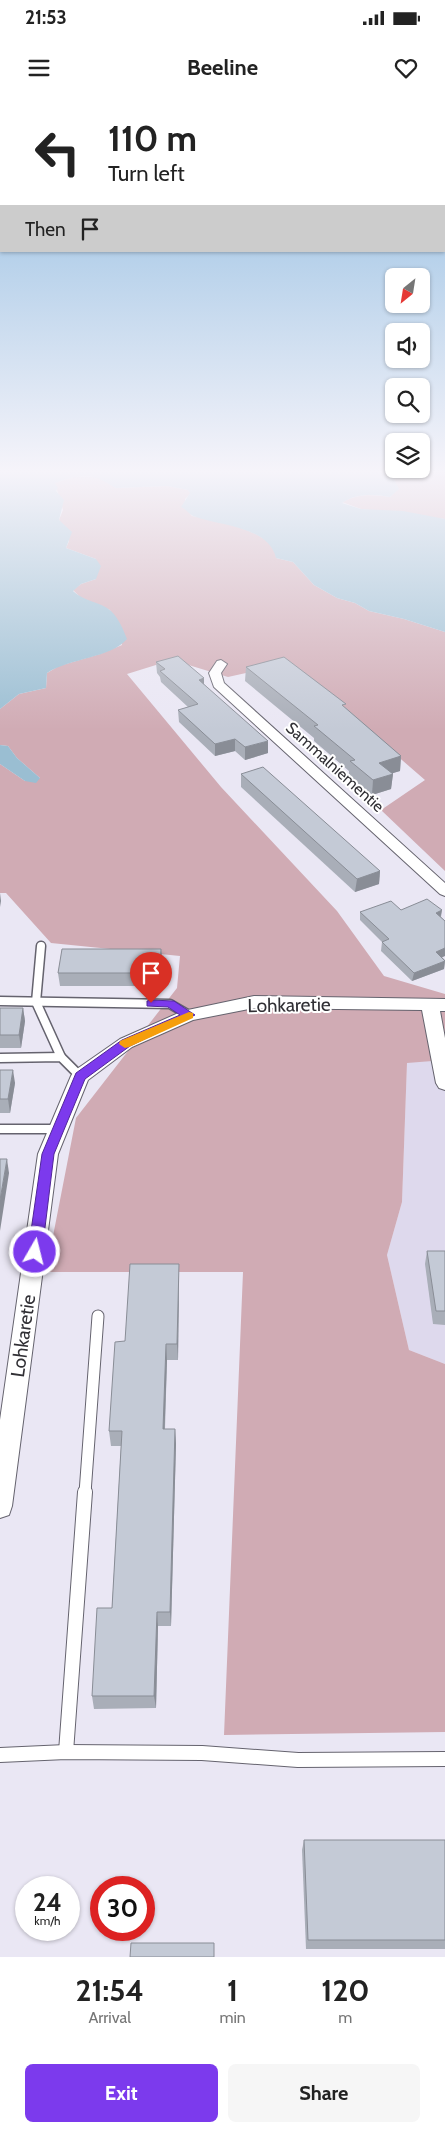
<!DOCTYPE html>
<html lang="en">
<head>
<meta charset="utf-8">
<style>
  body { margin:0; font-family:Cabin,sans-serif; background:#f6f6f6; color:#222; height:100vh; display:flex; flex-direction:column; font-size:19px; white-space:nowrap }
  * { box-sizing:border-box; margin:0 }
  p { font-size:16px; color:#767676 }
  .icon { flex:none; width:28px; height:28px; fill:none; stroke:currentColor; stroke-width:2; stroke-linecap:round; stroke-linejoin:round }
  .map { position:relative; height:1857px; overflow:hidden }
  .side { display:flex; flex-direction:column; background:#fff; flex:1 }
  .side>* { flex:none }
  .top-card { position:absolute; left:0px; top:0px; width:445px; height:152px; box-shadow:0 1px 4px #0004; background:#fff; color:#222; overflow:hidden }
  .needle { width:32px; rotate:210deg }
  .controls { position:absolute; left:385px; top:168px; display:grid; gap:10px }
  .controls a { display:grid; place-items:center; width:45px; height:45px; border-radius:8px; background:#fff; box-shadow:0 1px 4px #0004; font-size:25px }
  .speed { position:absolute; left:15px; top:1776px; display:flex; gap:10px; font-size:25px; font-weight:700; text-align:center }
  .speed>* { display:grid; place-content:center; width:65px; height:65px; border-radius:50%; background:#fff; box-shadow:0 1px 4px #0004; line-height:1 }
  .speed small { font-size:12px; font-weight:400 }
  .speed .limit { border:8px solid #d22; background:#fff; color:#111 }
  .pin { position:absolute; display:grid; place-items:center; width:42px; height:42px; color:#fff; margin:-51px -21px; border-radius:50% 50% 50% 0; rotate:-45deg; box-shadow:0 0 5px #0007 }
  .pin .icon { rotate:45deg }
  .me { position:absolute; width:55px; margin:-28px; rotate:8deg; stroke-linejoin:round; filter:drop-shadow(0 0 4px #0008) }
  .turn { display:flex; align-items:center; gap:18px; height:105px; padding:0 25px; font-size:22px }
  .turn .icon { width:65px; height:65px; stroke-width:2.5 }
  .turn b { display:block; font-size:35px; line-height:42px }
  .then { display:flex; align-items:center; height:48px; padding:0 25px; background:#0003; gap:10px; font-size:19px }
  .eta { display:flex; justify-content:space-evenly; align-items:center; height:85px; text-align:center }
  .eta b { font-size:30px; font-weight:700; line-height:35px }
  .action { display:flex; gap:10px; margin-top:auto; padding:10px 25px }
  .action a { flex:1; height:58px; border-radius:8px; background:#7c3aed; color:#fff; font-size:20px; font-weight:700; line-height:58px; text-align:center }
  .action a+a { background:#f6f6f6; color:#222 }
  .status { display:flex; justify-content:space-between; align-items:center; height:35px; padding:0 25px; background:#fff; direction:ltr }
  .status svg { height:14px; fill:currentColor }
  header { display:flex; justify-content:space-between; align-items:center; height:65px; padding:0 25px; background:#fff; font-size:22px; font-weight:700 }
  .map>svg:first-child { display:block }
</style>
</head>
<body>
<div class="status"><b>21:53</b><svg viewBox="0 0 49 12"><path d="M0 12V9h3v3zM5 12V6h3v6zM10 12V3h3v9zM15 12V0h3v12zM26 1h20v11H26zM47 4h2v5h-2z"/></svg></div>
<header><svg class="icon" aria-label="menu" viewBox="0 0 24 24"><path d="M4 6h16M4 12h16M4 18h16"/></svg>Beeline<svg class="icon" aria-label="heart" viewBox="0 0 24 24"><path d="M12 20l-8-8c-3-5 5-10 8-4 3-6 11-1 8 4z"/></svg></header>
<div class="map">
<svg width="445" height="1857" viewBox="0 0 445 1857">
  <rect width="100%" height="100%" fill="#eae7f4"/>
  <path fill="#ded9ed" d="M445 960V1264L409 1250 387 1155 402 1102 407 962Z"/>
  <g fill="#d0abb4">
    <path d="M377 370H445V419L361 409 342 402C357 394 373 394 390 397L398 389 394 379Z"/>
    <path d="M73 377H98L116 388 167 386 188 390 191 393 185 399 188 411 192 416C213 419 259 429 273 447 275 450 276 455 276 458L293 462 314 485 337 498 355 503 369 511 404 519 445 532V771L381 710 425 680 290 563 228 577 172 560 127 574 221 687 337 811 384 876 445 894V960L407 963 402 1102 387 1155 409 1250 445 1264V1632L224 1635 243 1172H46L76 1018 177 888 180 856 51 843 6 793H0V664L25 681 40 678 17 658 8 646 0 645V609L19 594 46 588 47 573 59 566 100 554 122 545 110 510 81 498 73 490 81 484 96 479V459L66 448 69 441 59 420 63 410 55 383Z"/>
  </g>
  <g fill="#9abed2">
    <path d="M0 370H377L394 379 399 389 390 397C374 394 356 393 342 403L361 409 403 411 445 419V532L404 519 369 511 355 503 337 498 314 485 293 462 276 458C269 426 219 426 193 416 189 414 186 409 181 407L190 393 188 390 167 386 116 388 98 378 89 376 73 377 55 383 58 388 56 391 64 400 59 420 72 432 66 448 96 459 101 466 96 479 81 484 73 491C84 502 100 501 111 511 119 519 123 529 127 539 111 558 70 558 47 573L46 588 19 594 0 609Z"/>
    <path d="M0 645 8 646 17 658 40 678 36 683 25 681 0 664Z"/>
  </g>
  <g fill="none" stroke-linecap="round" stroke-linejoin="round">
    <defs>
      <g id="lane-far2">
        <path d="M41 846 36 902 61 957"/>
        <path d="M0 901 170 904 189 915"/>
        <path d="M0 958 61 957 80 976"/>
        <path d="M0 1029H58"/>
      </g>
      <path id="lane-far1" d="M85 1393 98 1216"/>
      <g id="lane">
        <path d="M66 1652 85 1392"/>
        <path d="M0 1655 66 1652 202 1653 298 1660 445 1659"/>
      </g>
      <g id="street">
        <path d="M221 560 227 564 221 573 224 583 445 783V796L440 794 214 587 209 573 217 561Z"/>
        <path d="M254 896 445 899V911H440L445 938V990L439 988 436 983 422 910 254 908 193 920 132 947 88 980 58 1054 12 1406 9 1415 0 1418V1320L38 1054 71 976 74 971 120 939 183 911Z"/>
      </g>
    </defs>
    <use href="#lane-far2" stroke="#65636e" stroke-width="11"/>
    <use href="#lane-far1" stroke="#65636e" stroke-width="13"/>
    <use href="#lane" stroke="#65636e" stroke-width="16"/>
    <use href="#street" stroke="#65636e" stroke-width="2"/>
    <use href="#lane-far2" stroke="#fff" stroke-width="8"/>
    <use href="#lane-far1" stroke="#fff" stroke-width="11"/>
    <use href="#lane" stroke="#fff" stroke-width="14"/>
    <use href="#street" fill="#fff" fill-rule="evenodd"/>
  </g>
  <g fill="#a9aeb8">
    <path d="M156 562 204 578V584L268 653 245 660 235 651 215 656 179 622 178 610 188 607 161 582 160 577 157 573Z"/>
    <path d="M246 567 346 608 401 656 400 671 392 673 393 674 391 689 372 695 349 676V671L314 641V638L245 581Z"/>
    <path d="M241 674 380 771 379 784 355 792 241 687Z"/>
    <path d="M401 810H442L441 817 445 821V856L442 857 445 860 444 869 412 881 381 851 382 842 360 820V812Z"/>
    <path d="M161 849 162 863 161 886H60L58 873Z"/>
    <path d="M0 908H23L25 921 21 948H0Z"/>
    <path d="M0 970 15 983 10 1013H0Z"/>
    <path d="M427 1151H445V1225L433 1224 425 1164Z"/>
    <path d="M179 1180 178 1260H167L165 1329H175L176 1344 171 1526H158L156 1608 94 1609 92 1596 112 1508 121 1346H111L109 1331 125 1241Z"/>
    <path d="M304 1740H445V1849H306L302 1750Z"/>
  </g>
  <g fill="#898d96">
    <path d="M204 578V590L199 580Z"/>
    <path d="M235 639V651L215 656V644Z"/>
    <path d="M268 641V653L245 660V647Z"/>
    <path d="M401 656 400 671 377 678 379 663Z"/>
    <path d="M393 674 391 689 372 695 373 680Z"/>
    <path d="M380 771 379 784 355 792 357 779Z"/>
    <path d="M0 793 1 801 0 807Z"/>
    <path d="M442 810 440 819 436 813Z"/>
    <path d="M445 848V856L435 860 436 852Z"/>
    <path d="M161 849 162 863 161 886 160 873Z"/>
    <path d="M445 861 444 869 412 881 414 873Z"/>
    <path d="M23 908 25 921 21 948 19 935Z"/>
    <path d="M13 970 15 983 10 1013 8 999Z"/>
    <path d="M7 1059 9 1073 0 1131V1100Z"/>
    <path d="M179 1164V1180L178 1260 177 1244Z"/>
    <path d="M166 1244 167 1260 164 1344 163 1329Z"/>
    <path d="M175 1329 176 1344 171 1526 170 1512Z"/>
    <path d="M157 1512 158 1526 156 1608 154 1596Z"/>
  </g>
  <g fill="#c4cad6" stroke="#898d96">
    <path d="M178 556 204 578 199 580 268 641 245 647 235 639 215 644 178 610 198 604 160 571 165 569 156 562Z"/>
    <path d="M284 557 346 604 342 605 401 656 379 663 393 674 373 680 350 661 355 660 314 626 318 625 246 567Z"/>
    <path d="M263 667 380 771 357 779 241 674Z"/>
    <path d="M427 799 442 810 436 813 445 821V848L436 852 445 861 414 873 382 842 389 839 360 812 391 801 401 810Z"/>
    <path d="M62 849H161L160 873H58Z"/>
    <path d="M0 908H23L19 935H0Z"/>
    <path d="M0 970H13L8 999H0Z"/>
    <path d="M0 1059H7L0 1100Z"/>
    <path d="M427 1151H445V1211H436Z"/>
    <path d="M130 1164H179L177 1244H166L163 1329H175L170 1512H157L154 1596H92L97 1508H112L122 1331H109L115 1242 125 1241Z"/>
    <path d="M304 1740H445V1840H308Z"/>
    <path d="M131 1843H214V1857H130Z"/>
  </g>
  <linearGradient id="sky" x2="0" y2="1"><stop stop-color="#89b8df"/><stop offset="0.59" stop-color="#f6f4fa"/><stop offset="1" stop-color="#f6f4fa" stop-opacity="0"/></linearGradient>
  <rect width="445" height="630" fill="url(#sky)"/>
  <path fill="#7c3aed" stroke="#51269a" d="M151 900 174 901 195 915 130 946 85 979 54 1054 42 1152 40 1156H30L28 1152 42 1054 76 973 122 940 180 915 168 907 147 906V901Z"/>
  <path fill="#f59e0b" d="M189 912 193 913V918L129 947 125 948 119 944 120 941Z"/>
  <g text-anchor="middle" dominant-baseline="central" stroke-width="4" stroke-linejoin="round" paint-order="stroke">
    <g font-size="16" fill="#313035" stroke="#fff">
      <text transform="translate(335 667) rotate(42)">Sammalniementie</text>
    </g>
    <g font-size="19" fill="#313035" stroke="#fff">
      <text transform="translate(289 905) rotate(-1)">Lohkaretie</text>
      <text transform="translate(23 1236) rotate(-82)">Lohkaretie</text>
    </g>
  </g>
</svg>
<div class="controls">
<a><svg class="needle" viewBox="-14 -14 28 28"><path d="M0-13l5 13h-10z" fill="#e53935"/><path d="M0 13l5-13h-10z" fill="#767676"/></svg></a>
<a><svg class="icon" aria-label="sound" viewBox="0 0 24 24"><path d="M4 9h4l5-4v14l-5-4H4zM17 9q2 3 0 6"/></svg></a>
<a><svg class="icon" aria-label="search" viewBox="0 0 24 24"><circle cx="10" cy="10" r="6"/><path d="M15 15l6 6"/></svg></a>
<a><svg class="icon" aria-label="layers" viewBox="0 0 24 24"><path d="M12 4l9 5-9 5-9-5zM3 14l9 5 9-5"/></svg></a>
</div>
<div class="speed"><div>24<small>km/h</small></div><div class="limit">30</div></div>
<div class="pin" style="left:151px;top:903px;background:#d93025"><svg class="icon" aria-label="arrive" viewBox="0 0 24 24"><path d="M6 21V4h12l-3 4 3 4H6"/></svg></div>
<svg class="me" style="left:35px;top:1152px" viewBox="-20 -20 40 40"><circle r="17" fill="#7c3aed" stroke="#fff" stroke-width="3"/><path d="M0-11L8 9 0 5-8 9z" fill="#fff"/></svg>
<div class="top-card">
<div class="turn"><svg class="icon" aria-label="left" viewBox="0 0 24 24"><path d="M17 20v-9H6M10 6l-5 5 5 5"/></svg><div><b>110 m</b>Turn left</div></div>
<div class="then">Then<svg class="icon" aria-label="arrive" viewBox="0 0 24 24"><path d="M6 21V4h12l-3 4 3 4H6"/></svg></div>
</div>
</div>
<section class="side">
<div class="eta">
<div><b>21:54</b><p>Arrival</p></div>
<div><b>1</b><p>min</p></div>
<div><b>120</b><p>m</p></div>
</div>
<div class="action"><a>Exit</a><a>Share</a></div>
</section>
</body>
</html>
